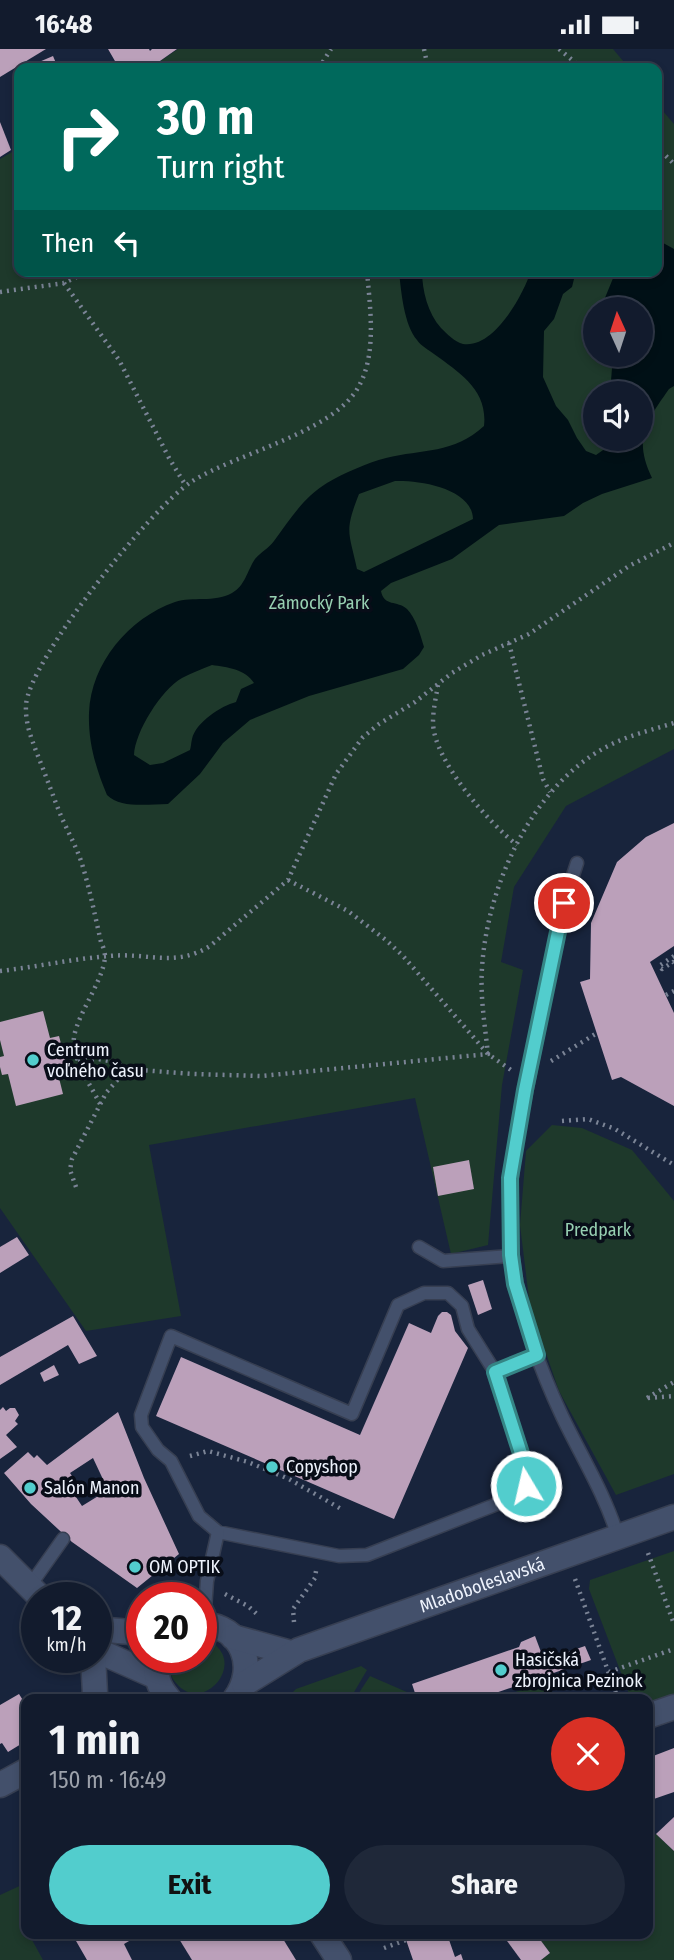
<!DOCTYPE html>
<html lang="en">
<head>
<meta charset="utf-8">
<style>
  body { margin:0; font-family:"Fira Sans Condensed",sans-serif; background:#1f2839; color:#f1f3f6; height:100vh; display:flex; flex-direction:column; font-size:26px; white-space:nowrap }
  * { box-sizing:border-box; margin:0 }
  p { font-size:23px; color:#9ca1aa }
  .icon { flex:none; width:38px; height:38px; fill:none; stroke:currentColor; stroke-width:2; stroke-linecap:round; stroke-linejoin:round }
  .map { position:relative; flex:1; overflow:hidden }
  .sheet { position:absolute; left:21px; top:1645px; width:632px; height:245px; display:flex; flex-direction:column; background:#121b2d; border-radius:14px; box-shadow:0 4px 10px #0003,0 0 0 2px #313949 }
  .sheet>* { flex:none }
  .top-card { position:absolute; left:14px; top:14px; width:648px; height:214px; border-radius:14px; box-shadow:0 4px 10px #0003,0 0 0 2px #313949; background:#00695c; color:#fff; overflow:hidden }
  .needle { width:46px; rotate:357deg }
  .fabs { position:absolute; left:583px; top:248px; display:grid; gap:14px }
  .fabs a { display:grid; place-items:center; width:70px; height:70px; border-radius:50%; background:#121b2d; box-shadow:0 4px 10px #0003,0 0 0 2px #313949; font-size:35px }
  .speed { position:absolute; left:21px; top:1533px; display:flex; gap:14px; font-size:35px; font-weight:700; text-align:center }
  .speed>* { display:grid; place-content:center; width:91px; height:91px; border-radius:50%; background:#121b2d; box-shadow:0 4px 10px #0003,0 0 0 2px #313949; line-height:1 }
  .speed small { font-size:18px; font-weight:400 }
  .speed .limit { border:10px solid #d22; background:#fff; color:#111 }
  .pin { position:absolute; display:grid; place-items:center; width:60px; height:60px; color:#fff; margin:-30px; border:4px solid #fff; border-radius:50%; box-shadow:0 2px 7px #0007 }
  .me { position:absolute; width:77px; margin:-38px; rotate:351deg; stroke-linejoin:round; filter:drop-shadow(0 0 5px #0008) }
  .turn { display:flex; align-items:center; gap:24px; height:147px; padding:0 28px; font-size:32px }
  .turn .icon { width:91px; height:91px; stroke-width:2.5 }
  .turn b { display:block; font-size:49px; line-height:60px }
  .then { display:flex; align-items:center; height:66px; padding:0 28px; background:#0003; gap:14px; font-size:26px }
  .round { display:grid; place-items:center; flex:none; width:74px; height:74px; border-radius:37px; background:#1f2839 }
  .head { display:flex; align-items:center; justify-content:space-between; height:119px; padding:0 28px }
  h1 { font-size:42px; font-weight:700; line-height:52px }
  .action { display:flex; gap:14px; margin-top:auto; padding:14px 28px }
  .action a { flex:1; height:80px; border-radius:42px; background:#52cdcd; color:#111; font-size:28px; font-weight:700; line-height:80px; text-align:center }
  .action a+a { background:#1f2839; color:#f1f3f6 }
  .status { display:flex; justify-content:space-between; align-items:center; height:49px; padding:0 35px; background:#121b2d; direction:ltr }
  .status svg { height:19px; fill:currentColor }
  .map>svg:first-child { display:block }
</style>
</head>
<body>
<div class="status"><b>16:48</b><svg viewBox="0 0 49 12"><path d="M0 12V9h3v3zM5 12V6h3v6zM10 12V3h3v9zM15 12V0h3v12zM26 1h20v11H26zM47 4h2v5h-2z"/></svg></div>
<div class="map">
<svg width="674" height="1911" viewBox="0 0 674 1911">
  <rect width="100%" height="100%" fill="#18243c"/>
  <g fill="#1e392b" fill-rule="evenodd">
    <path d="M178 0H613L629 19H150Z"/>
    <path d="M656 54 674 75V700L566 757 514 838 501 913 523 921 502 1036 488 1196 451 1205 415 1049 149 1096 181 1267 86 1282 0 1159V110L19 99V222H656ZM595 261H640V306H595ZM595 345H640V390H595Z"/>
    <path d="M552 1076 582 1079 632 1101 674 1152V1425L616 1446 559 1342 530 1258 520 1176 526 1102Z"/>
    <path d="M674 1502V1648L648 1659V1650H631L589 1540 590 1531Z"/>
    <path d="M202 1589C254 1607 204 1669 176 1634 169 1626 168 1618 171 1608H201Z"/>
    <path d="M361 1617 367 1621 350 1650H286L296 1640Z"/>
    <path d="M370 1627 416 1647 417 1650H355Z"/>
    <path d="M548 1632 555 1650H495Z"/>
    <path d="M656 1785 674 1802V1911H541L550 1904 536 1885H648V1792Z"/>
    <path d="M26 1834V1885H38L31 1889 43 1911H0V1846Z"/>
  </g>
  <path fill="#001016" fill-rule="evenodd" d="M656 190 674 200V337L669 340C646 373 633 389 652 429L602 445 583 454 564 467 499 476 452 510 391 534 381 542C384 558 397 551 407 560 416 569 420 585 424 598L419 606 403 620 309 647 250 671 223 694 200 725 168 755C149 755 121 760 107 746 96 720 88 693 89 664 91 614 129 569 175 553 193 547 214 554 232 544 245 537 247 522 255 510 261 503 269 499 274 492 291 469 303 449 327 434 344 424 367 414 386 409 422 400 454 405 484 377 488 341 460 324 434 305 429 301 421 297 417 291 404 276 401 242 399 222H422C422 241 428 265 441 279 447 285 455 293 463 295 494 300 523 246 531 222H576L572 238 563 245 554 270 544 282 543 328 556 357 568 371 577 389 586 402 596 406 606 399 608 390H640V345H610L612 319 609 306H640V261H600L616 222H656ZM395 432C419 431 472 439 473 470L364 523 357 520C349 483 344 483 359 445ZM212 616C227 618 245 620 254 634L241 640 236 653C221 657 196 673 192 690 191 694 191 698 190 701L163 714 150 716 134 706C135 683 161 641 182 629 191 624 202 620 212 616Z"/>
  <g fill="#bba0ba" fill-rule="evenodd">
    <path d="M0 0H46L0 28Z"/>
    <path d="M108 0H149L150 2 152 0H177L150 19H119Z"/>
    <path d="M53 7 58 19H42L39 13Z"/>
    <path d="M0 73 11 101 0 108Z"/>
    <path d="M674 774V897L650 913 674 964V1057L621 1028 612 1031 580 933 590 930 591 874 617 813 646 788Z"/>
    <path d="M43 962 50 989 59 987 66 1014 56 1017 63 1045 16 1057 8 1025 2 1026 0 1018V1008L4 1007 0 991V973Z"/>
    <path d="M469 1111 474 1140 438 1147 433 1118Z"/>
    <path d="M17 1188 29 1206 0 1224V1198Z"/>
    <path d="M483 1231 492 1260 478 1266 468 1236Z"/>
    <path d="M442 1263H447L451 1266 455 1282 468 1299 394 1470 156 1367 181 1308 360 1386 409 1274 431 1284 438 1267Z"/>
    <path d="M73 1267 97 1307 79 1315 68 1296 0 1336V1308Z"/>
    <path d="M54 1316 59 1326 44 1333 40 1324Z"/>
    <path d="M3 1358 6 1362 10 1359H15L19 1366 15 1372 18 1375 6 1386 17 1398 0 1410V1361Z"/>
    <path d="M118 1363 144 1429 179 1505 137 1539 72 1493 31 1455 4 1424 28 1403 34 1409 37 1406 47 1416ZM93 1409 108 1441 82 1457 76 1448 82 1442 70 1424Z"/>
    <path d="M535 1587 544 1611 585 1597 591 1611 478 1650H417L412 1635 519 1598 521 1593Z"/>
    <path d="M19 1645 26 1656V1692L8 1703 2 1694 0 1695V1656Z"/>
    <path d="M674 1699V1743L648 1752V1709Z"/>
    <path d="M674 1768V1802L656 1785Z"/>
    <path d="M72 1885H141L124 1895 132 1911H87Z"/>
    <path d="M176 1885H280L296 1911H192Z"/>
    <path d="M404 1885H447L455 1908 461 1905 463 1911H413Z"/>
    <path d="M502 1885H536L550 1904 541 1911H521Z"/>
  </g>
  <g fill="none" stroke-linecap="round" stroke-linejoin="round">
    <defs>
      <g id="lane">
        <path d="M577 814 564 854 516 1093C500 1196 518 1273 562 1367 581 1407 605 1445 618 1488"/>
        <path d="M419 1198 443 1212 511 1207"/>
        <path d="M424 1244H448L462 1257 468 1280 495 1323 526 1420V1437L515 1448 367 1506 339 1507 218 1483 199 1467 171 1412 158 1401 142 1378 141 1366 171 1287 352 1365 398 1256Z"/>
        <path d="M495 1323 537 1306"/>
        <path d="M29 1538 63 1490"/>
        <path d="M204 1574 207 1532 218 1483"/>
      </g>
      <g id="street">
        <path d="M0 1508 41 1549"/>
        <path d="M201 1575C243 1577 258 1618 235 1650"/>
        <path d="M96 1580 142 1584"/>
        <path d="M233 1588 291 1604"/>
        <path d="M96 1601 157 1628"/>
        <path d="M93 1608 95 1644 93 1650"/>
        <path d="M158 1608C154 1625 158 1638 169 1650"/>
        <path id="s1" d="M244 1635 299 1601 674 1468"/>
        <path d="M648 1667 674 1658"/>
        <path d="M0 1736 26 1722"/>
        <path d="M322 1885 339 1911"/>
      </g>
    </defs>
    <use href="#lane" stroke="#373f52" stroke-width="15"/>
    <use href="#street" stroke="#373f52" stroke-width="27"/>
    <g stroke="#7b8496" stroke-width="4.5" stroke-dasharray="2 5" stroke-linecap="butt">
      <path d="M424 0 428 19"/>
      <path d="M559 0 582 19"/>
      <path d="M319 19 331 0"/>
      <path d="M656 97 674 115"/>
      <path d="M64 234 119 311 169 409 186 437"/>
      <path d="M0 243 64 234 89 222"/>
      <path d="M509 594 543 730 550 743"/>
      <path d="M438 636C436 648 433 661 433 673 433 711 489 774 517 796"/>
      <path d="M288 831 348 862 386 891 403 907 488 1005 511 1021"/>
      <path d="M674 907 659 917 662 920 673 913 674 914"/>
      <path d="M0 922C36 918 72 910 109 907 146 903 175 919 210 897L288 831 336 725 363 688 379 675 415 653 452 624 482 606 529 585 629 517 674 494"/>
      <path d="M666 946 674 942"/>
      <path d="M78 1012 98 1010 115 1013 127 1020 193 1025 261 1027 488 1005C485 977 480 948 482 919 487 837 532 736 608 697 629 686 652 681 674 674"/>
      <path d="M551 1012 597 984"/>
      <path d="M100 1055C91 1037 77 1017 74 997 70 974 103 935 105 908 105 903 103 897 101 893 95 867 90 841 82 815 77 799 68 783 61 767 53 747 46 727 38 707 32 691 25 675 26 656 29 611 151 459 191 433 236 404 334 384 359 337 377 304 370 259 367 222"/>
      <path d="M562 1072 588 1070 615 1080 674 1116"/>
      <path d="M76 1138 70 1121 72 1110 106 1044 127 1020"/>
      <path d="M647 1349 674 1333"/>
      <path d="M648 1349 674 1347"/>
      <path d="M190 1407 208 1402 248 1413 289 1430 343 1461"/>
      <path d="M648 1504 674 1575"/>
      <path d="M575 1530 618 1650"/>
      <path d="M225 1545 248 1557 259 1567"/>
      <path d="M152 1549 167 1542 189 1540"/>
      <path d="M294 1573 293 1560 315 1529 316 1522"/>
      <path d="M609 1623 674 1600"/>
      <path d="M384 1899 406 1891"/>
    </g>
    <use href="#lane" stroke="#43506b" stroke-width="12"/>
    <use href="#street" stroke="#43506b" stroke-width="24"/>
  </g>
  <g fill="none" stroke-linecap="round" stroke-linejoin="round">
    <defs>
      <path id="route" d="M526 1437V1420L495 1323 537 1306 515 1235 511 1206 510 1129 525 1041 564 854"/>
    </defs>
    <use href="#route" stroke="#358585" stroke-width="18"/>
    <use href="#route" stroke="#52cdcd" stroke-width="12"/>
  </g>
  <g fill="#52cdcd" stroke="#080d18" stroke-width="2.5">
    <circle cx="33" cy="1011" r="7"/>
    <circle cx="272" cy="1418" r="7"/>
    <circle cx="30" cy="1439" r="7"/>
    <circle cx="135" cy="1518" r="7"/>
    <circle cx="501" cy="1621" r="7"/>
  </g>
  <g text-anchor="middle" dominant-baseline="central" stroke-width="7" stroke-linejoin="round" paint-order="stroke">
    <g font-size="18" fill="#97d0b2" stroke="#080d18">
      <text x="319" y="554">Zámocký Park</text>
      <text x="598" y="1181">Predpark</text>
    </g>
    <g font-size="18" fill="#eef3fd" stroke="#080d18" text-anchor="start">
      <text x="47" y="1001">Centrum<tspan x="47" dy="21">voľného času</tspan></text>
      <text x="286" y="1418">Copyshop</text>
      <text x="44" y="1439">Salón Manon</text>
      <text x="149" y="1518">OM OPTIK</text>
      <text x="515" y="1611">Hasičská<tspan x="515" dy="21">zbrojnica Pezinok</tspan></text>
    </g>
    <g font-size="18" fill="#eef3fd" stroke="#080d18">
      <text stroke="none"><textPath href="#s1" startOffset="259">Mladoboleslavská</textPath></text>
    </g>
  </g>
</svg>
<div class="fabs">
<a><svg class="needle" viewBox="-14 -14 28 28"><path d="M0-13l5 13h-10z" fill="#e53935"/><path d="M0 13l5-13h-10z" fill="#9ca1aa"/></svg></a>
<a><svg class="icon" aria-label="sound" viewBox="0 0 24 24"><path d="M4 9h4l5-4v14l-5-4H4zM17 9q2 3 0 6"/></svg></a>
</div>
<div class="speed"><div>12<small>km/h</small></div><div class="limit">20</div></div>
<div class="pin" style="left:564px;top:854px;background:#d93025"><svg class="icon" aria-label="arrive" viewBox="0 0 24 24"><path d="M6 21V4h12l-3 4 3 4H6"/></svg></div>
<svg class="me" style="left:526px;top:1437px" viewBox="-20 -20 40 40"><circle r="17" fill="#52cdcd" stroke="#fff" stroke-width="3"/><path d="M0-11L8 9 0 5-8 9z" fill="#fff"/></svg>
<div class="top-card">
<div class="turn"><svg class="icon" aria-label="right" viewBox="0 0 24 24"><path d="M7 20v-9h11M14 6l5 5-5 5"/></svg><div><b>30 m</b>Turn right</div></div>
<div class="then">Then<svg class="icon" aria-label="left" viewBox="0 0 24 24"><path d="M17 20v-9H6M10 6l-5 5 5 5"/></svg></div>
</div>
<section class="sheet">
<div class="head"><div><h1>1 min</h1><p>150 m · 16:49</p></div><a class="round" style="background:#d93025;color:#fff"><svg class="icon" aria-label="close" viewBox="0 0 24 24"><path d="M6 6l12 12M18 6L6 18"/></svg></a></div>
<div class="action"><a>Exit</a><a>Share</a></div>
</section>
</div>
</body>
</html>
